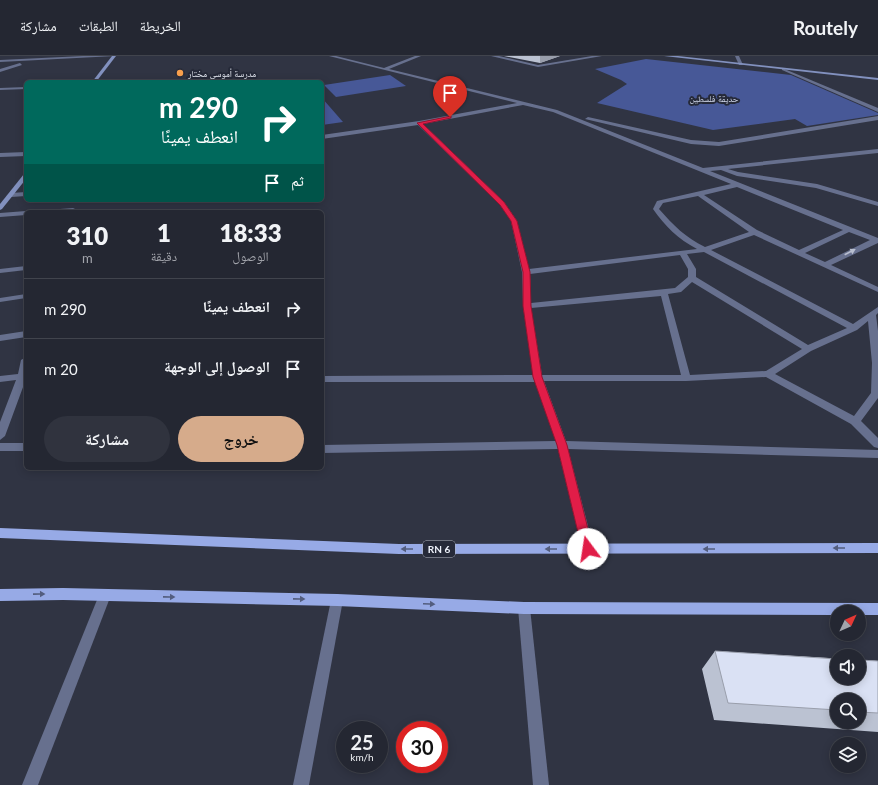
<!DOCTYPE html>
<html lang="ar">
<head>
<meta charset="utf-8">
<style>
  body { margin:0; font-family:Lato,"Noto Naskh Arabic",sans-serif; background:#30333e; color:#f1f3f6; direction:rtl; height:100vh; display:flex; flex-direction:column; font-size:15px; white-space:nowrap }
  * { box-sizing:border-box; margin:0 }
  p { font-size:13px; color:#a3a5ac }
  .icon { flex:none; width:22px; height:22px; fill:none; stroke:currentColor; stroke-width:2; stroke-linecap:round; stroke-linejoin:round }
  .map { position:relative; flex:1; overflow:hidden; direction:ltr }
  .side { position:absolute; left:24px; top:154px; width:300px; height:260px; display:flex; flex-direction:column; background:#242732; border-radius:6px; box-shadow:0 2px 10px #0003,0 0 0 1px #41444d; direction:rtl }
  .side>* { flex:none }
  .hud { position:absolute; left:24px; top:24px; width:300px; height:122px; border-radius:6px; box-shadow:0 2px 10px #0003,0 0 0 1px #41444d; direction:rtl; background:#00695c; color:#fff; overflow:hidden }
  .needle { width:26px; rotate:46deg }
  .controls { position:absolute; left:830px; top:549px; display:grid; gap:8px }
  .controls a { display:grid; place-items:center; width:36px; height:36px; border-radius:50%; background:#242732; box-shadow:0 2px 10px #0003,0 0 0 1px #41444d; font-size:20px }
  .speed { position:absolute; left:336px; top:665px; display:flex; gap:8px; font-size:20px; font-weight:700; text-align:center }
  .speed>* { display:grid; place-content:center; width:52px; height:52px; border-radius:50%; background:#242732; box-shadow:0 2px 10px #0003,0 0 0 1px #41444d; line-height:1 }
  .speed small { font-size:10px; font-weight:400 }
  .speed .limit { border:6px solid #d22; background:#fff; color:#111 }
  .pin { position:absolute; display:grid; place-items:center; width:34px; height:34px; color:#fff; margin:-41px -17px; border-radius:50% 50% 50% 0; rotate:-45deg; box-shadow:0 0 4px #0007 }
  .pin .icon { rotate:45deg }
  .me { position:absolute; width:44px; margin:-22px; rotate:346deg; stroke-linejoin:round; filter:drop-shadow(0 0 3px #0008) }
  .turn { display:flex; align-items:center; gap:14px; height:84px; padding:0 20px; font-size:18px }
  .turn .icon { width:52px; height:52px; stroke-width:2.5 }
  .turn b { display:block; font-size:28px; line-height:34px }
  .then { display:flex; align-items:center; height:38px; padding:0 20px; background:#0003; gap:8px; font-size:15px }
  .eta { display:flex; justify-content:space-evenly; align-items:center; height:68px; text-align:center }
  .eta b { font-size:24px; font-weight:800; line-height:28px }
  .button { display:flex; gap:8px; margin-top:auto; padding:8px 20px }
  .button a { flex:1; height:46px; border-radius:24px; background:#d6ab8b; color:#111; font-size:16px; font-weight:800; line-height:46px; text-align:center }
  .button a+a { background:#30333e; color:#f1f3f6 }
  ul { padding:0; list-style:none }
  li { display:flex; align-items:center; gap:12px; height:60px; padding:0 20px; border-top:1px solid #41444d }
  li div { flex:1 }
  li b { display:block; font-size:15px }
  li em { font-style:normal }
  header { display:flex; align-items:center; gap:24px; box-sizing:border-box; height:56px; padding:0 20px; background:#242732; border-bottom:1px solid #41444d }
  header strong { font-size:19px }
  nav { display:flex; gap:22px; margin-inline-start:auto; font-size:14px }
  .map>svg:first-child { display:block }
</style>
</head>
<body>
<header>
<strong>Routely</strong>
<nav><a>الخريطة</a><a>الطبقات</a><a>مشاركة</a></nav>
</header>
<div class="map">
<svg width="878" height="729" viewBox="0 0 878 729">
  <rect width="100%" height="100%" fill="#303443"/>
  <g fill="#475897">
    <path d="M646 3 791 19 878 57V59L807 70 795 63 713 74 597 47 627 28 621 24 595 13Z"/>
    <path d="M390 19 406 30 336 41 324 29Z"/>
    <path d="M322 42 343 66 322 69Z"/>
  </g>
  <g fill="none" stroke-linecap="round" stroke-linejoin="round">
    <g fill="#67708e" fill-rule="evenodd">
      <path d="M83 0H115L0 6V4Z"/>
      <path d="M329 0H336L384 12 415 0H421L389 13 557 54 703 112 878 93V97L728 113 738 116 817 128 878 146V150L816 132 737 120 721 114 710 115 878 182V187L831 209 878 231V236L754 179 711 194 853 268 878 251V257L876 259 878 275V342L861 365 878 382V392L874 391 851 368 766 321 686 325H544L566 385 878 394V402L568 393 594 493 592 497 588 498 584 497 582 493 558 393 322 397V389L556 385 535 326H322V320L533 319 523 250 522 216 511 165 500 148 418 69 322 83V79L419 65 517 47ZM523 49 553 56 731 128 657 145 653 153C665 170 678 183 697 193L529 213 517 165 504 146 423 68ZM737 131 843 174 799 194 757 174 704 139ZM698 140 749 176 705 191C685 181 674 170 659 153L663 147ZM849 176 870 184 825 206 805 197ZM704 196 847 272 808 289 696 221V213L687 198ZM680 199 688 213V221L675 232 531 247 530 218ZM692 226 802 293 766 315 690 319 668 238 681 236ZM661 240 681 319H542L531 252ZM868 265 872 307 871 337 854 360 775 318 811 295 857 274Z"/>
      <path d="M491 0H499L538 9 592 0H602L538 11Z"/>
      <path d="M735 0H739L743 9H739Z"/>
      <path d="M20 7 22 9 0 16V13Z"/>
      <path d="M782 12 878 52V56L782 14Z"/>
      <path d="M26 31V33L0 34V32Z"/>
      <path d="M878 60V64L719 90 691 88 585 63 588 61 691 84 719 86Z"/>
      <path d="M26 96V100L0 101V97Z"/>
      <path d="M26 136V140L11 141 8 139 11 137Z"/>
      <path d="M73 152 75 153V155L44 156 47 154Z"/>
      <path d="M26 155 29 156H26V159L0 161V157Z"/>
      <path d="M26 210V214L0 217V213Z"/>
      <path d="M26 238V242L0 246V242Z"/>
      <path d="M26 275V281L0 285V279Z"/>
      <path d="M26 301V323L5 380 0 384V366L16 324 0 326V320L18 318 21 304Z"/>
      <rect x="0" y="387" width="26" height="8"/>
      <path d="M105 533 109 535 111 539 38 729H22L99 539 101 535Z"/>
      <path d="M337 538 342 540 343 544 309 729H293L331 544 332 540Z"/>
      <path d="M524 546 529 548 530 552 549 729H533L518 552 519 548Z"/>
    </g>
    <g fill="#8291bf" fill-rule="evenodd">
      <path d="M112 0H116L96 26H92Z"/>
      <path d="M664 0H678L878 22V24Z"/>
      <path d="M26 117V123L2 153 0 154V148L24 118Z"/>
    </g>
    <g fill="#97aae6" fill-rule="evenodd">
      <path d="M0 472 399 488 878 487V497L399 498 0 482Z"/>
      <path d="M63 532 337 538 524 546 878 547V559H859V556H837V559L524 558 337 550 63 544 0 545V533Z"/>
    </g>
  </g>
  <g fill="#bbc2d2" fill-rule="evenodd">
    <path d="M504 0H560L540 7Z"/>
    <path d="M715 595 878 605V676L714 664 702 613ZM837 644H859V666H837Z"/>
  </g>
  <path fill="#999eab" d="M540 0H560L540 7Z"/>
  <path fill="#dae1f4" stroke="#999eab" d="M715 595 837 603V622H859V604L878 605V657L859 656V644H837V654L728 647Z"/>
  <defs><path id="oneway-solid" d="M-6-.8H1V-3.2L6.5 0L1 3.2V.8H-6Z"/></defs>
  <use fill="#b8becf" href="#oneway-solid" transform="translate(850 196) rotate(-27)"/>
  <g fill="#535d7e">
    <use href="#oneway-solid" transform="translate(839 492) rotate(180)"/>
    <use href="#oneway-solid" transform="translate(407 493) rotate(-180)"/>
    <use href="#oneway-solid" transform="translate(551 493) rotate(-180)"/>
    <use href="#oneway-solid" transform="translate(709 493) rotate(180)"/>
    <use href="#oneway-solid" transform="translate(39 538) rotate(-1)"/>
    <use href="#oneway-solid" transform="translate(169 541) rotate(1)"/>
    <use href="#oneway-solid" transform="translate(299 543) rotate(1)"/>
    <use href="#oneway-solid" transform="translate(429 548) rotate(2)"/>
  </g>
  <path fill="#e11d48" stroke="#92132f" d="M451 60V62L423 68 504 146 517 165 530 216 531 250 542 321 567 389 593 493 591 497H584L582 493 557 389 533 321 523 250V216L511 165 500 149 417 67Z"/>
  <circle fill="#f9a04d" stroke="#262a39" stroke-width="1.5" cx="180" cy="17" r="4"/>
  <g text-anchor="middle" dominant-baseline="central" stroke-width="4" stroke-linejoin="round" paint-order="stroke">
    <g font-size="9" fill="#eef2fb" stroke="#262a39" text-anchor="start">
      <text x="188" y="17">مدرسة أموسى مختار</text>
    </g>
    <g font-size="9" fill="#d5dcef" stroke="#262a39">
      <text x="714" y="42">حديقة فلسطين</text>
    </g>
    <rect fill="#262a39" stroke="#b2b6c1" stroke-width="1" x="423" y="485" width="32" height="16" rx="3"/>
    <g font-size="10" font-weight="bold" fill="#eef2fb">
      <text x="439" y="493">RN 6</text>
    </g>
  </g>
</svg>
<div class="controls">
<a><svg class="needle" viewBox="-14 -14 28 28"><path d="M0-13l5 13h-10z" fill="#e53935"/><path d="M0 13l5-13h-10z" fill="#a3a5ac"/></svg></a>
<a><svg class="icon" aria-label="sound" viewBox="0 0 24 24"><path d="M4 9h4l5-4v14l-5-4H4zM17 9q2 3 0 6"/></svg></a>
<a><svg class="icon" aria-label="search" viewBox="0 0 24 24"><circle cx="10" cy="10" r="6"/><path d="M15 15l6 6"/></svg></a>
<a><svg class="icon" aria-label="layers" viewBox="0 0 24 24"><path d="M12 4l9 5-9 5-9-5zM3 14l9 5 9-5"/></svg></a>
</div>
<div class="speed"><div>25<small>km/h</small></div><div class="limit">30</div></div>
<div class="pin" style="left:450px;top:61px;background:#d93025"><svg class="icon" aria-label="arrive" viewBox="0 0 24 24"><path d="M6 21V4h12l-3 4 3 4H6"/></svg></div>
<svg class="me" style="left:588px;top:493px" viewBox="-20 -20 40 40"><circle r="19" fill="#fff"/><path d="M0-13L10 11 0 6-10 11z" fill="#e11d48"/></svg>
<div class="hud">
<div class="turn"><svg class="icon" aria-label="right" viewBox="0 0 24 24"><path d="M7 20v-9h11M14 6l5 5-5 5"/></svg><div><b>290 m</b>انعطف يمينًا</div></div>
<div class="then">ثم<svg class="icon" aria-label="arrive" viewBox="0 0 24 24"><path d="M6 21V4h12l-3 4 3 4H6"/></svg></div>
</div>
<section class="side">
<div class="eta">
<div><b>18:33</b><p>الوصول</p></div>
<div><b>1</b><p>دقيقة</p></div>
<div><b>310</b><p>m</p></div>
</div>
<ul>
<li><svg class="icon" aria-label="right" viewBox="0 0 24 24"><path d="M7 20v-9h11M14 6l5 5-5 5"/></svg><div><b>انعطف يمينًا</b></div><em>290 m</em></li>
<li><svg class="icon" aria-label="arrive" viewBox="0 0 24 24"><path d="M6 21V4h12l-3 4 3 4H6"/></svg><div><b>الوصول إلى الوجهة</b></div><em>20 m</em></li>
</ul>
<div class="button"><a>خروج</a><a>مشاركة</a></div>
</section>
</div>
</body>
</html>
